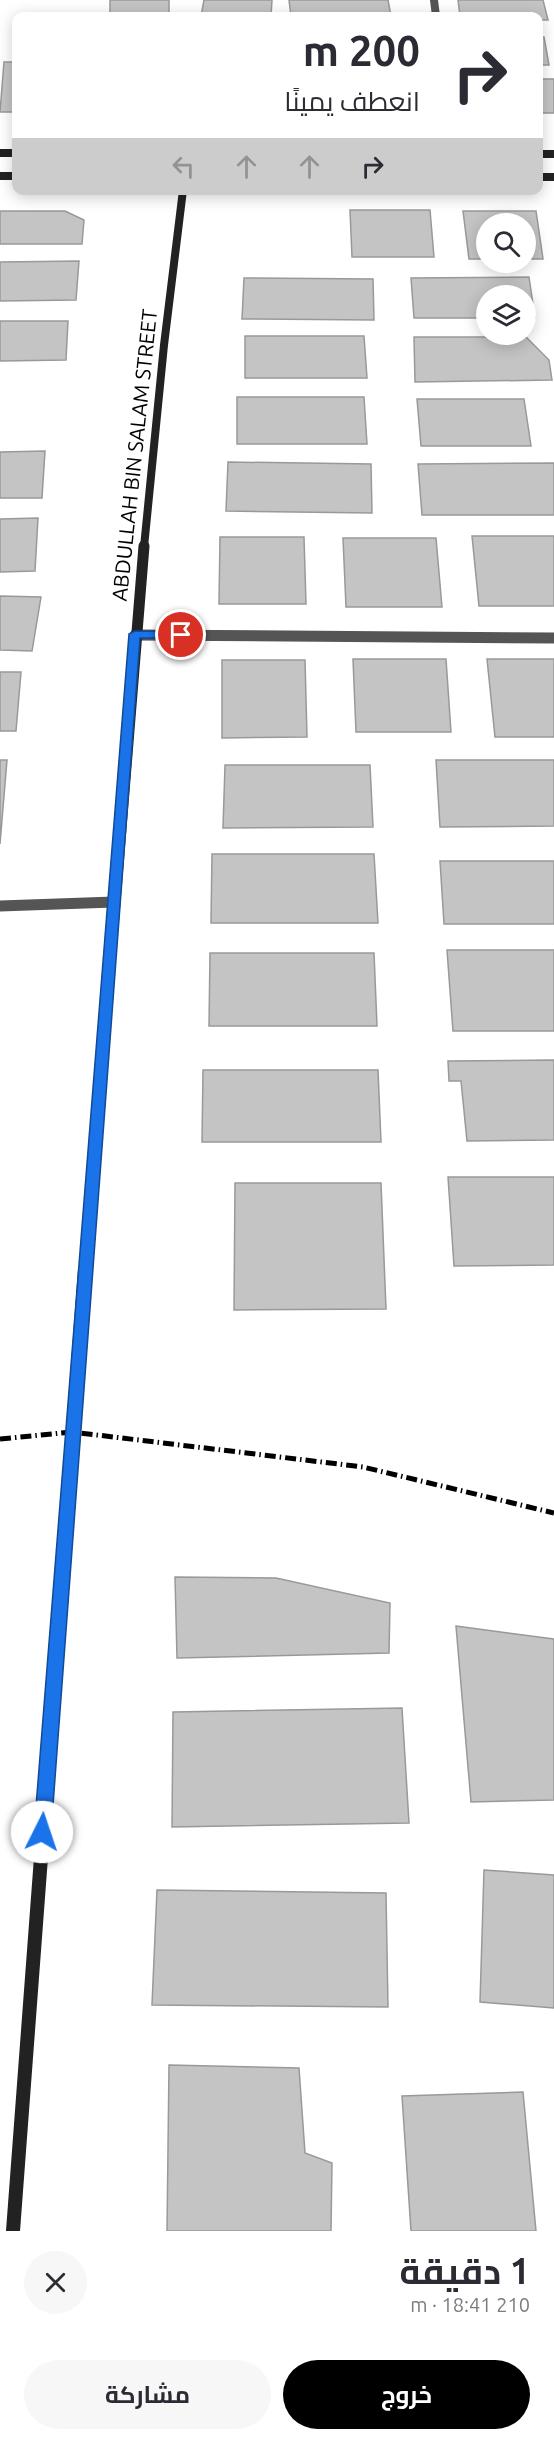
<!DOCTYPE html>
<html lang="ar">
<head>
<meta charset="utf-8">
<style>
  body { margin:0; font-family:Ubuntu,Cairo,sans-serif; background:#f7f7f7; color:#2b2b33; direction:rtl; height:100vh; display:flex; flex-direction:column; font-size:22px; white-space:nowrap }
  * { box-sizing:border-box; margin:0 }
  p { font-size:20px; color:#7c7c81 }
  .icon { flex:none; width:33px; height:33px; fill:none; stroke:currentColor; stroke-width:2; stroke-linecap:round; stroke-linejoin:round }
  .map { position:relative; height:2231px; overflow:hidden; direction:ltr }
  .panel { display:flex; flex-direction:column; background:#fff; flex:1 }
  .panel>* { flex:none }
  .guide { position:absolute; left:12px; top:12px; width:531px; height:183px; border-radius:12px; box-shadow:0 3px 15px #0003; direction:rtl; background:#fff; color:#2b2b33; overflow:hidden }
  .buttons { position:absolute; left:476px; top:213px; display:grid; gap:12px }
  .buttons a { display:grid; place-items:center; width:60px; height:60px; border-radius:50%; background:#fff; box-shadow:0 3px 15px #0003; font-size:30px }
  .pin { position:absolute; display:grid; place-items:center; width:51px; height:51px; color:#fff; margin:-26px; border:3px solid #fff; border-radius:50%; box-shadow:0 2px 6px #0007 }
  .me { position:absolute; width:66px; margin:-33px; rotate:4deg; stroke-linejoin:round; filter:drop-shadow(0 0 4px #0008) }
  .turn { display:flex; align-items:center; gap:21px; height:126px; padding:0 24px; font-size:27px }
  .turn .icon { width:78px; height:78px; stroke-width:2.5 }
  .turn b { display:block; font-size:42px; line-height:51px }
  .lanes { display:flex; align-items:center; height:57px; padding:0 24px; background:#0003; justify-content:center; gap:30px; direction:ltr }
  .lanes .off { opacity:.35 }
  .round { display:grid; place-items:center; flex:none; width:63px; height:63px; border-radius:32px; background:#f7f7f7 }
  .head { display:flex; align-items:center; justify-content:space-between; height:102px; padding:0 24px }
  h1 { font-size:36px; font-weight:700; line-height:45px }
  .button { display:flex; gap:12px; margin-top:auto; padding:12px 24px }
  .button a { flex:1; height:69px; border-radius:36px; background:#000; color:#fff; font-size:24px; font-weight:700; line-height:69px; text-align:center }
  .button a+a { background:#f7f7f7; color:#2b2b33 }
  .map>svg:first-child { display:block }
</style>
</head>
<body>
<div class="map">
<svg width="554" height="2231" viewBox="0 0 554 2231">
  <rect width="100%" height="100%" fill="#fff"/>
  <g fill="#c4c4c4" stroke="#999" stroke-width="1.5">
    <rect x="110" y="0" width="59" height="16"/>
    <path d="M204 0H272L271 16H201Z"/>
    <path d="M289 0H388L391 16H291Z"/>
    <path d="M458 0H543L548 20H538V16H460Z"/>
    <path d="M538 37H544L549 65H538Z"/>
    <path d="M4 62H16V112H0Z"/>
    <rect x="538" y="79" width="16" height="34"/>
    <path d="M350 210H430L434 257H352Z"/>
    <path d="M0 211H65L84 220 82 244H0Z"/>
    <path d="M463 211H536L543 259H525V224H486V259H469Z"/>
    <path d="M79 261 76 300 0 301V262Z"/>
    <path d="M529 277 535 318H525V296H486V318H414L411 278Z"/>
    <path d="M244 278 373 279 374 320 242 319Z"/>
    <path d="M0 321H68L66 360 0 361Z"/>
    <path d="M245 336H364L367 378H245Z"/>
    <path d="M414 337H526L549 360 552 380 415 382Z"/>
    <path d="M237 397H364L367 444H237Z"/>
    <path d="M417 399H524L531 446H421Z"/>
    <path d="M45 451 42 498H0V452Z"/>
    <path d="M228 462 371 464 372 513 226 511Z"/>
    <path d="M554 463V515H422L418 464Z"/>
    <path d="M38 518 35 571 0 572V519Z"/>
    <path d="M472 536H554V606H479Z"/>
    <path d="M220 537H304L306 604H219Z"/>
    <path d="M343 538H436L442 607H346Z"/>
    <path d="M0 596 41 597 32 651 0 650Z"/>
    <path d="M353 659H446L451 732H356Z"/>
    <path d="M487 659H554V737H495Z"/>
    <path d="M222 660H305L307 737 222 738Z"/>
    <path d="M0 672H21L16 731H0Z"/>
    <path d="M0 760H7L0 844Z"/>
    <path d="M436 760H554V826L440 827Z"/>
    <path d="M225 765H370L373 827 223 828Z"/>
    <path d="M212 854H374L378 923H211Z"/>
    <path d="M440 861H554V924H444Z"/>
    <path d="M447 950H554V1031H453Z"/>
    <path d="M210 953H374L377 1026H209Z"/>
    <path d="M554 1060V1140L467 1141 461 1081H449L448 1061Z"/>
    <path d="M203 1070H378L381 1142H202Z"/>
    <path d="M448 1177H554V1265L454 1266Z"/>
    <path d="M235 1183H381L386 1309 234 1310Z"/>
    <path d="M175 1577 276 1578 390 1603 389 1653 177 1658Z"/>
    <path d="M456 1626 554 1639V1800L471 1802Z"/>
    <path d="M402 1708 409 1823 172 1827 173 1712Z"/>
    <path d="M484 1870 554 1875V2008L480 2002Z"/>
    <path d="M157 1890 386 1893 388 2007 152 2005Z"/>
    <path d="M169 2065 299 2068 305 2153 332 2163 331 2231H167Z"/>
    <path d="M523 2092 536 2231H411L402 2096Z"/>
  </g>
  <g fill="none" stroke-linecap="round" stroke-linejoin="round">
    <path stroke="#555" stroke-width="8" d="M434 0 436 16"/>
    <g stroke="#555" stroke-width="11">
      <path d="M135 635 554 638"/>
      <path d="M0 906 114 902"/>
    </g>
    <g stroke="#222" stroke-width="8">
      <path d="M0 153H16"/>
      <path d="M538 154H554"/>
      <path d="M0 176H16"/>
      <path d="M538 177H554"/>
      <path d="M144 547 164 345 183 190"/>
    </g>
    <path stroke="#222" stroke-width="11" d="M85 1271 144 546"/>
    <path stroke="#222" stroke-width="14" d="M13 2231 85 1270"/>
    <path stroke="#000" stroke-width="5" stroke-dasharray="11 4 1.5 4" stroke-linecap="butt" d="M0 1439 72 1432 363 1467 554 1513"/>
  </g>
  <path fill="#1a73e8" stroke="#114b97" stroke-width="1.5" d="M135 631 181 632 187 635 181 638H140L51 1832 48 1837 42 1839 36 1837 34 1832 129 634Z"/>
  <g text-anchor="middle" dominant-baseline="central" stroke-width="5" stroke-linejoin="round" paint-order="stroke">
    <g font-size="21" fill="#000" stroke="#fff">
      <text transform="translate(134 455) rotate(-84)">ABDULLAH BIN SALAM STREET</text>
    </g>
  </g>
</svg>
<div class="buttons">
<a><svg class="icon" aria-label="search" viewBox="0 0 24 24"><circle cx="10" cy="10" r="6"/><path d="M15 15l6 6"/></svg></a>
<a><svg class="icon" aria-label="layers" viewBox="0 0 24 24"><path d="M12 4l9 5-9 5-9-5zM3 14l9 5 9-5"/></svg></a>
</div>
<div class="pin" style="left:181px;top:635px;background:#d93025"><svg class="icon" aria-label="arrive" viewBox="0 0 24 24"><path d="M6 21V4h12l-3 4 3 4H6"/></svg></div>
<svg class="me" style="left:42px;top:1832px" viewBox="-20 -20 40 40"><circle r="19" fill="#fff"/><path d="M0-13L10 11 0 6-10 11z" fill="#1a73e8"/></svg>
<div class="guide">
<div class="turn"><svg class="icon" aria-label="right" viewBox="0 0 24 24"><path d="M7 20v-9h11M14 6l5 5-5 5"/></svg><div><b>200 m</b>انعطف يمينًا</div></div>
<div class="lanes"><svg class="icon off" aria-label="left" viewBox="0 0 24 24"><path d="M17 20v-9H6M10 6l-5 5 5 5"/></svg><svg class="icon off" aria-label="ahead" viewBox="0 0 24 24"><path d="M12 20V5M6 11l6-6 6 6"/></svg><svg class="icon off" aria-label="ahead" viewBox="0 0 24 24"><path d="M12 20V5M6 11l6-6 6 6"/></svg><svg class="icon" aria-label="right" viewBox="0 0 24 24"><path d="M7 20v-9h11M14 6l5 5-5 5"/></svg></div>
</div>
</div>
<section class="panel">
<div class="head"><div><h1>1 دقيقة</h1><p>210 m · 18:41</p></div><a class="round"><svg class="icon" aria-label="close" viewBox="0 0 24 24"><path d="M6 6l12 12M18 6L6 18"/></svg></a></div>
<div class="button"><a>خروج</a><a>مشاركة</a></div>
</section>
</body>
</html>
